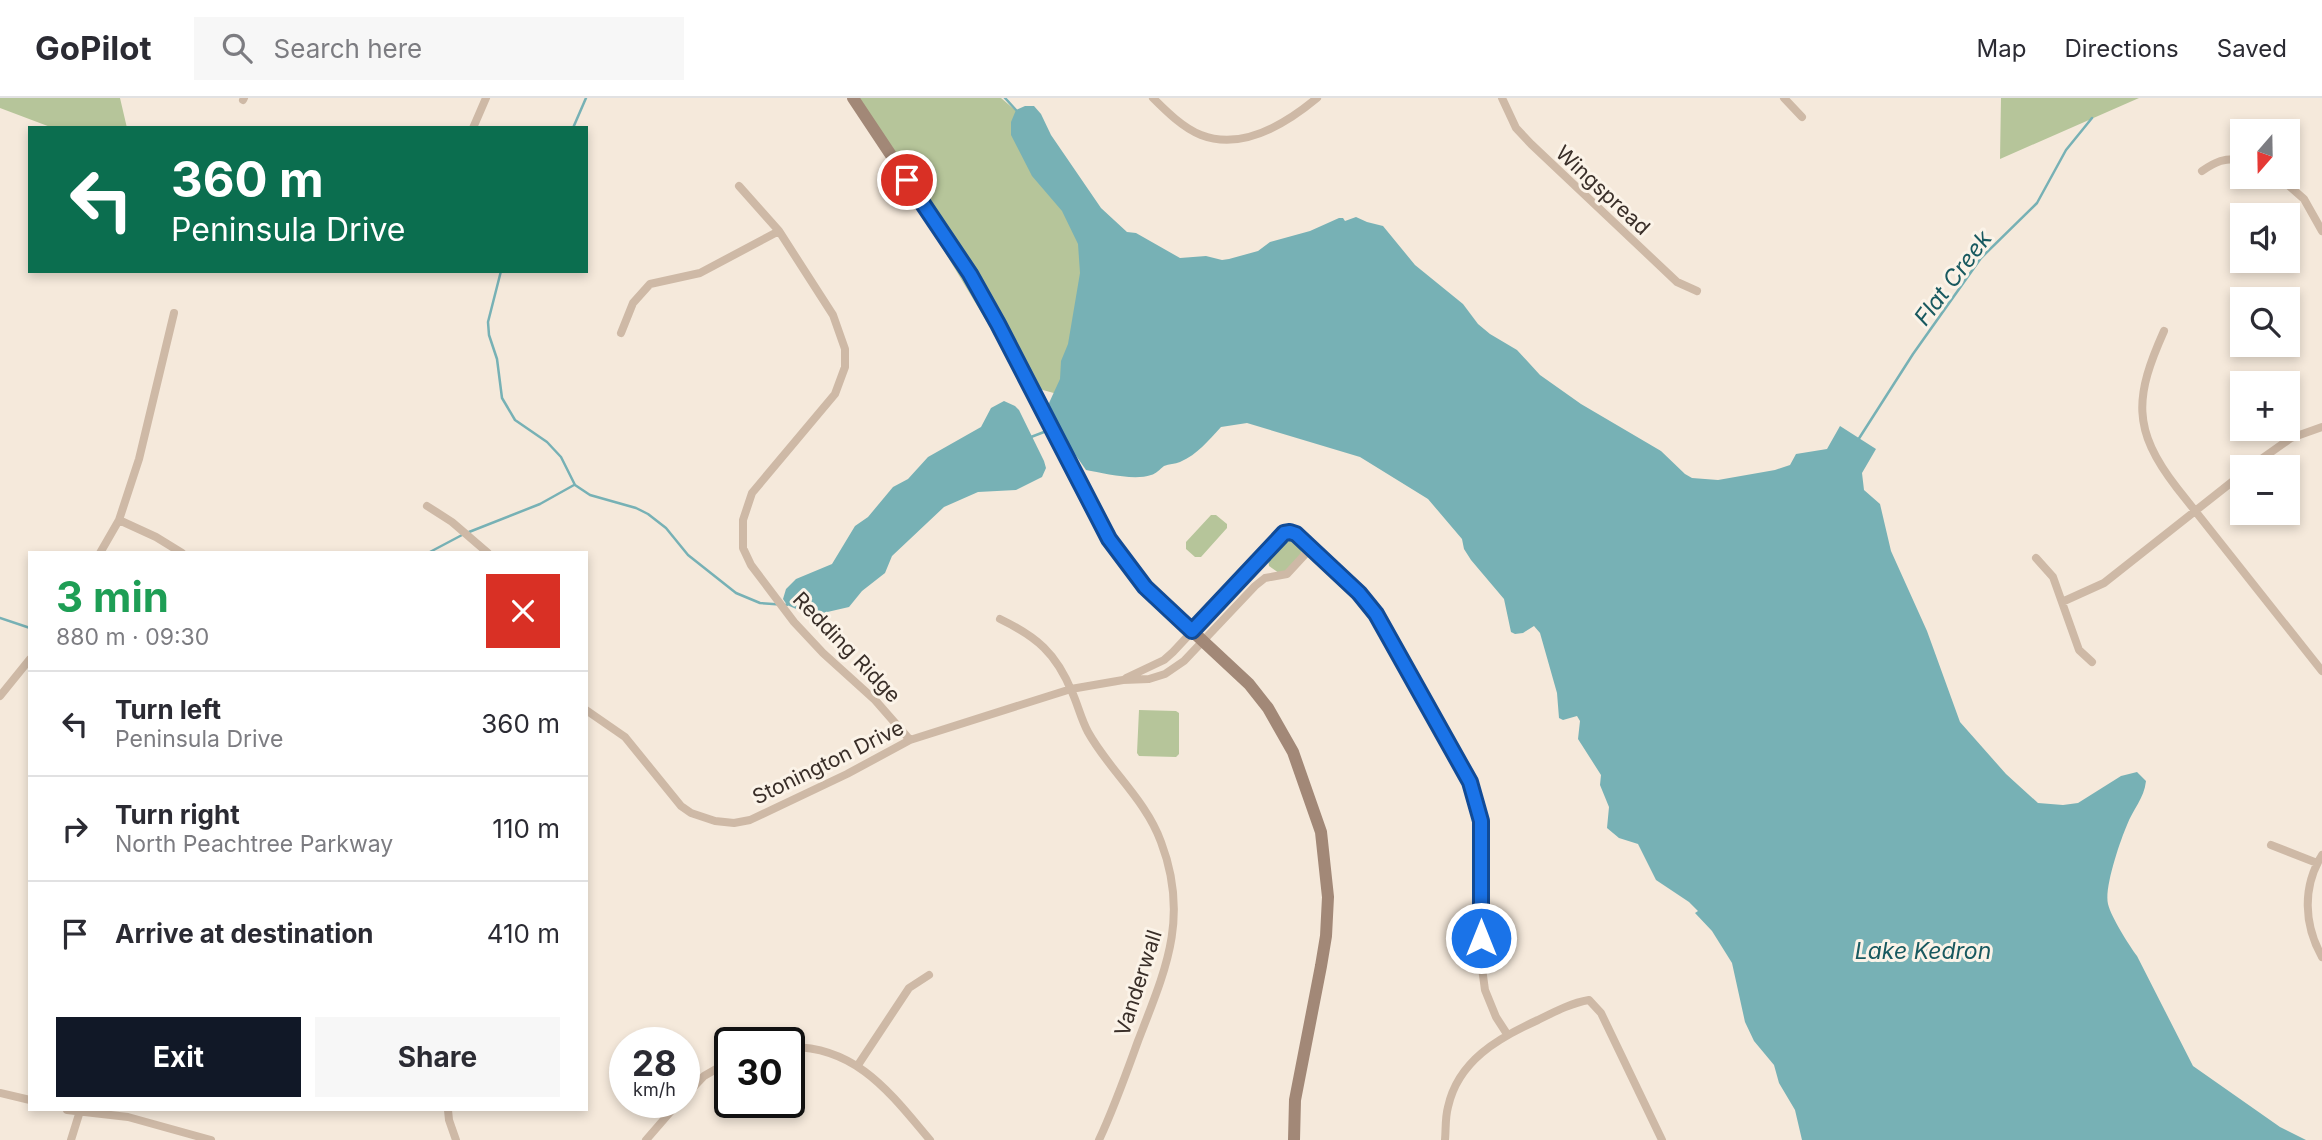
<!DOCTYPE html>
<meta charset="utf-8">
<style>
:root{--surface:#fff;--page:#f7f7f7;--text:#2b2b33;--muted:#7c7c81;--line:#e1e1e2;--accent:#111827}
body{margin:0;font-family:Inter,sans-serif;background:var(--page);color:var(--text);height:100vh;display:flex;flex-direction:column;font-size:26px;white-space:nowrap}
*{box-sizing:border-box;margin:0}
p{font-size:23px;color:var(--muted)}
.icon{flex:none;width:38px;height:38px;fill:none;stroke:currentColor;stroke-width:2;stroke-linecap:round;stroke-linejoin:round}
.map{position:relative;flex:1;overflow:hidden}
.panel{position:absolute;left:28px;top:453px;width:560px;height:560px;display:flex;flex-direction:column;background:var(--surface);border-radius:0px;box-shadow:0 4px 10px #0003}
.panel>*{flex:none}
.top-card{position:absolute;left:28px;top:28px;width:560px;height:147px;border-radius:0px;box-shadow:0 4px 10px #0003;background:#0b6e4f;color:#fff;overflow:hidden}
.needle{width:46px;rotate:200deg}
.controls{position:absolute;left:2230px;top:21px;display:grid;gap:14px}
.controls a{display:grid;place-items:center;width:70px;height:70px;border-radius:0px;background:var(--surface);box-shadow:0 4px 10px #0003;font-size:35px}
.speed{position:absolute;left:609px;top:929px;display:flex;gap:14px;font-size:35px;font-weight:700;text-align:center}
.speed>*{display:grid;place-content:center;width:91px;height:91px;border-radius:50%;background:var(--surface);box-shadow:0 4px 10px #0003;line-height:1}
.speed small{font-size:18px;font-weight:400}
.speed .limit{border:4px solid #111;border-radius:10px;background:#fff;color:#111}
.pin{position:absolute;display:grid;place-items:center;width:60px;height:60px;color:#fff;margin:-30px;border:4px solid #fff;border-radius:50%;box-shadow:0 2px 7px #0007}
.me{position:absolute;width:77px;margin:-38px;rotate:0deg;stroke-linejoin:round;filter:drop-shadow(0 0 5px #0008)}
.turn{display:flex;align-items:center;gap:24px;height:147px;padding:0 28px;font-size:32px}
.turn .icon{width:91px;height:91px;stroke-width:2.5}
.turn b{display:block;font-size:49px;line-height:60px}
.round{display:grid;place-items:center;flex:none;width:74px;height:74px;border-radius:0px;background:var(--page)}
.head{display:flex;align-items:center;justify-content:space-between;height:119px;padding:0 28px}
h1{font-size:42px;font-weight:700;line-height:52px;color:#1e9e55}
.primary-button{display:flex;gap:14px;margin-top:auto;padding:14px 28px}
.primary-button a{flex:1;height:80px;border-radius:0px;background:var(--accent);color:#fff;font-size:28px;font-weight:700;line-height:80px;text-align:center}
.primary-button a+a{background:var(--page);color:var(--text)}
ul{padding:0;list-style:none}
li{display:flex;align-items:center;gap:21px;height:105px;padding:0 28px;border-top:2px solid var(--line)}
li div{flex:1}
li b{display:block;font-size:26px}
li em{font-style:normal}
header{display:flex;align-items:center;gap:42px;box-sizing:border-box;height:98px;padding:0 35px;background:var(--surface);border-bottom:2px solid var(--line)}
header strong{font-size:33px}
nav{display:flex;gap:38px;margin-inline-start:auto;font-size:24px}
.search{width:490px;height:63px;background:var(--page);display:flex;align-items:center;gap:18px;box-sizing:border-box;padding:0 24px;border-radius:0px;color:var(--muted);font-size:26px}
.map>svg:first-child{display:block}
</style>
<header>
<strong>GoPilot</strong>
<div class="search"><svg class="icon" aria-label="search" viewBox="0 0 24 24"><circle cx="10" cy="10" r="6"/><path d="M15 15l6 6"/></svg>Search here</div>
<nav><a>Map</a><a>Directions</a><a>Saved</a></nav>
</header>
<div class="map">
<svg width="2322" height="1042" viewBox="0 0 2322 1042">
<rect width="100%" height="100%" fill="#f5e9db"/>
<path fill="#b6c59a" d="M0 0H120L127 30H53L0 10Z
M852 0H1001L1029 24 1109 126 1068 299 1025 287Z
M2001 0H2139L2000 61Z
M1211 417H1216L1227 426V430L1201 459H1195L1186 451V444Z
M1286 441 1298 444 1302 454 1289 472 1279 475 1269 468 1268 460Z
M1139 612 1176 613 1179 615V656L1176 659 1139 658 1137 655Z"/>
<path fill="#77b1b5" d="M1025 8H1034L1041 16 1051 37 1101 110 1127 134 1136 135 1180 160 1206 158 1222 162 1229 161 1258 153 1270 144 1310 133 1339 120H1343L1345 123 1356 119 1367 124 1383 128 1415 167 1463 206 1478 226 1490 236 1517 252 1540 277 1581 306 1661 353 1685 376 1692 380 1718 382 1775 372 1790 367 1796 356 1827 351 1840 328 1876 351 1862 375 1864 392 1880 406 1891 453 1927 533 1960 624 2006 676 2038 705 2063 707 2078 705 2121 678 2137 674 2146 683C2144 701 2133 711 2127 727 2120 743 2104 790 2108 806 2111 819 2129 847 2137 858L2193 968 2280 1029 2306 1042H1802L1795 1012 1779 985 1774 967 1754 943 1745 924 1732 865 1712 833 1695 815 1698 813 1689 804 1656 782 1638 746 1619 740 1607 730 1609 709 1600 687 1601 677 1578 641 1580 623 1577 618 1563 622 1559 620 1557 595 1540 535 1534 528 1523 535 1515 536 1511 534 1504 501 1471 462 1464 451 1462 441 1428 401 1360 359 1247 325 1221 329C1208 343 1198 356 1180 364 1175 366 1169 366 1164 368 1160 371 1156 376 1151 377 1134 383 1103 375 1086 372L1049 319V305L1060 281 1061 263 1068 246 1080 175 1078 146 1062 113 1032 78 1011 37V24L1016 12Z
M1004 303 1015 308 1019 312 1044 363 1046 370 1042 379 1016 392 978 394 944 409 892 458 885 475 862 493 849 509 823 515 803 514 787 507 783 501 786 491 796 481 832 466 855 428 868 419 893 389 908 381 928 359 981 329 991 310Z"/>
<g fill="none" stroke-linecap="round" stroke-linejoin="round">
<path stroke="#77b1b5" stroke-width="2.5" d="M1005 0 1016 12
M573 30 586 0
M501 173 488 224 489 237 497 261 502 300 515 322 547 344 561 359 575 387 590 397 636 410 648 416 666 430 688 457 736 495 760 505 787 507
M1031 339 1044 334
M1858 342 1913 256 1981 160 2037 105 2066 52 2092 20
M469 434 540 406 574 387
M428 455 462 437
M0 520 30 530"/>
<path stroke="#ceb9a6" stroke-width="8" d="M1153 0C1166 13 1183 30 1201 37 1242 53 1287 25 1317 0
M1502 0 1516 30 1531 46 1677 184 1697 193
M1784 0 1802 19
M243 2 244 0
M473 30 486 0
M2202 73C2215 64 2225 59 2242 62
M2279 79 2304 101 2322 133
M739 88 779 133 833 217 845 251V269L835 296 752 395 743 422V450L751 467 794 524 823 555 875 602 910 642
M2164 233C2135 298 2131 331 2177 390L2322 573
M621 235 633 205 650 186 700 175 779 133
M2250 369 2291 340 2322 329
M427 408 452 424 488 455
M119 422 156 439 182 455
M100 455 119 422 139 361 174 215
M2036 460 2053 479 2079 552 2092 564
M2062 504 2104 485 2242 376
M1000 521C1037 539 1056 555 1072 594 1078 607 1081 621 1088 634 1109 672 1146 702 1161 744 1190 820 1165 873 1138 943 1126 976 1114 1010 1099 1042
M1126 580 1164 562 1173 554 1284 435 1290 434 1296 436 1359 495 1376 516 1470 684 1481 723V863L1485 892 1496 919 1507 936
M0 598 30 561
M586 612 625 639 681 708 691 715 715 723 734 725 750 722 847 676 910 642 1071 591 1123 582 1149 581 1165 576 1184 563 1255 488 1265 480 1287 476 1311 450
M2271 747 2317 765
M2322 757C2302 789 2304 827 2322 859
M789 949C857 948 891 996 930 1042
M858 967 909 890 929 877
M0 995 30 1002
M684 999 704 978 730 963
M67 1012 128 1019 211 1042
M448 1012 449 1022 456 1042
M71 1042 80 1013
M646 1042 679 1004
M1445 1042C1446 1031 1445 1020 1448 1009 1458 963 1498 940 1538 922 1554 914 1571 905 1589 902L1601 915 1662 1042"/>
<path stroke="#a28877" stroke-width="12" d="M853 0 970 176 1033 292 1086 400 1109 441 1145 489 1249 586 1268 610 1293 654 1321 734 1328 799 1326 838 1321 868 1295 1002 1294 1042"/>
</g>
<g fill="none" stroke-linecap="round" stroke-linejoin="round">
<defs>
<path id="route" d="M907 82 970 176 998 226 1109 441 1145 489 1192 533 1284 435 1290 434 1296 436 1359 495 1376 516 1470 684 1481 723V840"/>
</defs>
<use href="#route" stroke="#114b97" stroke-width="18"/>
<use href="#route" stroke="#1a73e8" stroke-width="12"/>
</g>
<g text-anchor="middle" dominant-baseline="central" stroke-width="6" stroke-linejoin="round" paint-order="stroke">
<g font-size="21" fill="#392e28" stroke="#fbf3e8">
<text transform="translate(1603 92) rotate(43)">Wingspread</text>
<text transform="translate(847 549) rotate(46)">Redding Ridge</text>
<text transform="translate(828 664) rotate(-26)">Stonington Drive</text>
<text transform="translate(1138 885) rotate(-72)">Vanderwall</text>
</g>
<g font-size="23" font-style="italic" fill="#18595f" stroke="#fbf3e8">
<text transform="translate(1953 180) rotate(-53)">Flat Creek</text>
<text x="1923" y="853">Lake Kedron</text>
</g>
</g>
</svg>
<div class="controls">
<a><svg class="needle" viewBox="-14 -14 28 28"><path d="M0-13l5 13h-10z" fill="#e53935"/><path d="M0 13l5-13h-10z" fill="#7c7c81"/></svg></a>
<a><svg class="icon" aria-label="sound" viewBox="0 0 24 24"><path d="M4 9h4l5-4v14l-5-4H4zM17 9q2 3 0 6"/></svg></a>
<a><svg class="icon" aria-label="search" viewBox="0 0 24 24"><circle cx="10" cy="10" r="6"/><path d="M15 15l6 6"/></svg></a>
<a>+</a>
<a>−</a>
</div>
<div class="speed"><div>28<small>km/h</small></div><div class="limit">30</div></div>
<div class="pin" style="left:907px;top:82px;background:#d93025"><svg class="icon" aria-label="arrive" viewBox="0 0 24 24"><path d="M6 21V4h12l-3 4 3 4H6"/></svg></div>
<svg class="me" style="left:1481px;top:840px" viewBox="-20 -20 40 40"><circle r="17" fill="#1a73e8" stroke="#fff" stroke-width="3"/><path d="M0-11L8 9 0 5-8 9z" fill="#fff"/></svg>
<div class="top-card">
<div class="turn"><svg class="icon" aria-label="left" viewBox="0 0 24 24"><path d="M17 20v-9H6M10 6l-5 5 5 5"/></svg><div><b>360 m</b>Peninsula Drive</div></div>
</div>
<section class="panel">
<div class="head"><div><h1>3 min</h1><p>880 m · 09:30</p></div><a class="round" style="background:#d93025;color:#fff"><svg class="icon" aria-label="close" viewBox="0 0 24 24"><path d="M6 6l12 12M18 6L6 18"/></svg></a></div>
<ul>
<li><svg class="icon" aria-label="left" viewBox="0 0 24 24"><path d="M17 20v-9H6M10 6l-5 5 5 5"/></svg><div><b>Turn left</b><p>Peninsula Drive</p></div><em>360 m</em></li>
<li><svg class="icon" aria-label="right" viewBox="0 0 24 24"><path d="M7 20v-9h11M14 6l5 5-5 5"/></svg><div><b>Turn right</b><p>North Peachtree Parkway</p></div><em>110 m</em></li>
<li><svg class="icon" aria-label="arrive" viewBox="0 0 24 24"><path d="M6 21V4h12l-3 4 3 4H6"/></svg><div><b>Arrive at destination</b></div><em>410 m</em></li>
</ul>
<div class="primary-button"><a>Exit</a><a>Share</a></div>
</section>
</div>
